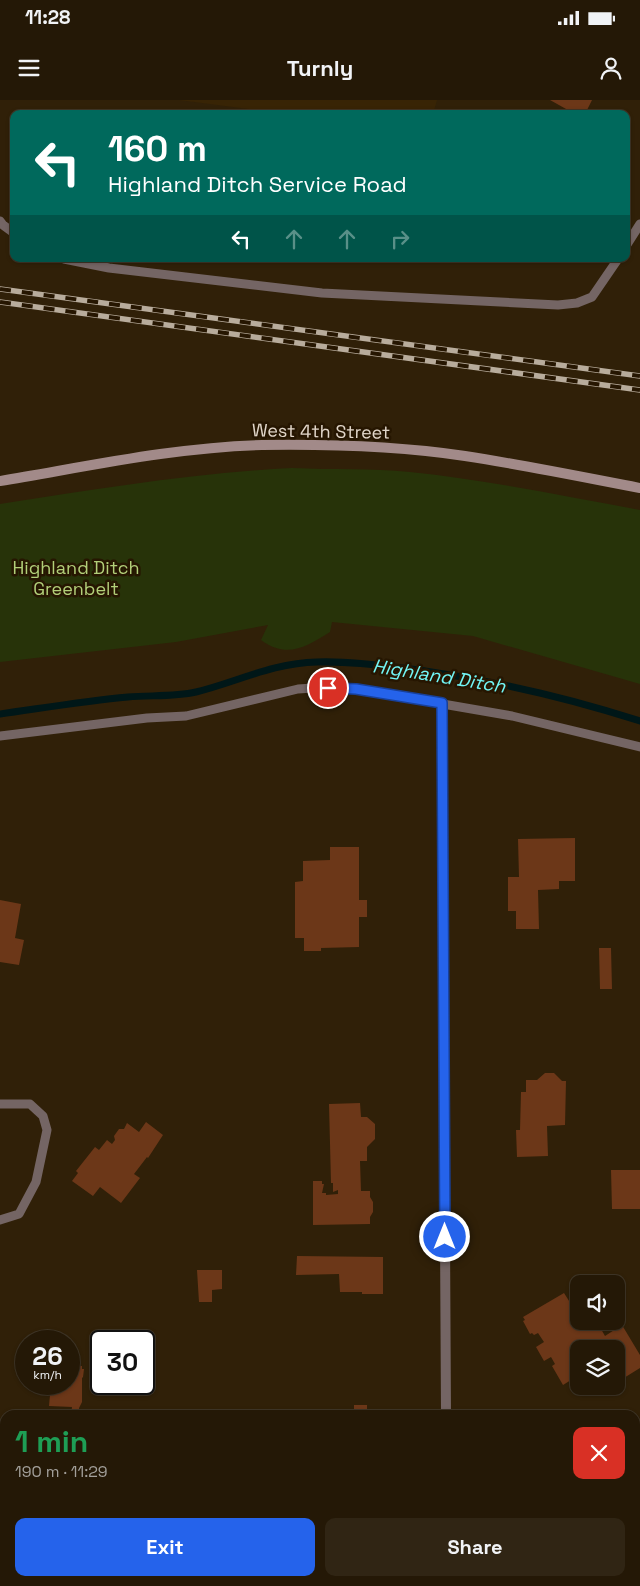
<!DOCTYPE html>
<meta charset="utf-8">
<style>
:root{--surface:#241806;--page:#302514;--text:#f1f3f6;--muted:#a3a09b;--line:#413728;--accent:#2563eb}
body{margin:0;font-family:"Space Grotesk",sans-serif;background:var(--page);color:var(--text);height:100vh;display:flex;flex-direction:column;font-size:19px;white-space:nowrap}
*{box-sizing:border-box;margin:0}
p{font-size:16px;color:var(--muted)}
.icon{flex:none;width:28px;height:28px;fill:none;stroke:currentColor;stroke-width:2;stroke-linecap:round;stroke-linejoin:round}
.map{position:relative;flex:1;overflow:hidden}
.side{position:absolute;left:0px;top:1310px;width:640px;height:176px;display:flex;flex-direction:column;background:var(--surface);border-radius:15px 15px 0 0;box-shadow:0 1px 4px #0004,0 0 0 1px var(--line)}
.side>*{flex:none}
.guide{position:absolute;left:10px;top:10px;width:620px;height:152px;border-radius:10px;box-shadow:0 1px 4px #0004,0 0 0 1px var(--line);background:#00695c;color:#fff;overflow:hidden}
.controls{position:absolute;left:570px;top:1175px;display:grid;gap:10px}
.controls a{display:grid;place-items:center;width:55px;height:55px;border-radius:10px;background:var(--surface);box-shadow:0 1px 4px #0004,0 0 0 1px var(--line);font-size:25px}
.speed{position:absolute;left:15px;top:1230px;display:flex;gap:10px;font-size:25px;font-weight:700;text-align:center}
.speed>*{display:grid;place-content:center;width:65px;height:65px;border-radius:50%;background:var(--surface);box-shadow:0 1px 4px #0004,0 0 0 1px var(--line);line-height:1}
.speed small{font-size:12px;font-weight:400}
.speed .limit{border:2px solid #111;border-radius:8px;background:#fff;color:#111}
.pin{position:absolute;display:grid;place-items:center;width:42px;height:42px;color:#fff;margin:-21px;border:2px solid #fff;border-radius:50%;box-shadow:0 1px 5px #0007}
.me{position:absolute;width:55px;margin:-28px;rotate:0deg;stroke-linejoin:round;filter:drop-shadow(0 0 4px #0008)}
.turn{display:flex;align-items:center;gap:18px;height:105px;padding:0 15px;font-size:22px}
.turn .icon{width:65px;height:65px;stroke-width:2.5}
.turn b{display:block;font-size:35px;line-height:42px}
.lanes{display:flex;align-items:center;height:48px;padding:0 15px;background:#0003;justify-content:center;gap:25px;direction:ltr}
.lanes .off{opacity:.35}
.round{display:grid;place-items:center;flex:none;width:52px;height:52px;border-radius:10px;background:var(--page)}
.head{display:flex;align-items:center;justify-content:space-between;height:85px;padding:0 15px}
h1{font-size:30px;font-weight:600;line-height:38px;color:#1e9e55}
.primary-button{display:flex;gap:10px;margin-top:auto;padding:10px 15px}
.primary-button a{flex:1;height:58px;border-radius:10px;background:var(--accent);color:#fff;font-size:20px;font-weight:600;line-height:58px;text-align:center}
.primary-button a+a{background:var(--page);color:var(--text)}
.status{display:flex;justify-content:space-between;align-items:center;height:35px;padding:0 25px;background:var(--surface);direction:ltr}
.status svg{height:14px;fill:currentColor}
header{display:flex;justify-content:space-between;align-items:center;height:65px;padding:0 15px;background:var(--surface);font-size:22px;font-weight:600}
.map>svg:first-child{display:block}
</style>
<div class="status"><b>11:28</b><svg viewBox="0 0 49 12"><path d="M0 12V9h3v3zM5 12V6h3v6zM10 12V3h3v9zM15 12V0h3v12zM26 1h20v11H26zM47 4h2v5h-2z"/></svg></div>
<header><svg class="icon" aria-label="menu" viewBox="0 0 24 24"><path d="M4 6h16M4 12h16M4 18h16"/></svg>Turnly<svg class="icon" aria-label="person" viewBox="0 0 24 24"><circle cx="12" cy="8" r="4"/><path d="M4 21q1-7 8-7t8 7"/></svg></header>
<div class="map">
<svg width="640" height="1486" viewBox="0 0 640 1486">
<rect width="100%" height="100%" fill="#302008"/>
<path fill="#382405" d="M179 0H437L433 14H288Z"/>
<path fill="#273309" d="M292 368C332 370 371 368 410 372 487 380 564 396 640 410V584L473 536 332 522 330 532C306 547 287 559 261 540L268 525 176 542 0 562V404C97 389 194 373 292 368Z"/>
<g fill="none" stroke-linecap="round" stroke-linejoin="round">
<path stroke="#001718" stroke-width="7" d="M0 614C43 608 85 601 128 597 150 595 174 597 196 592 237 582 272 563 317 562 351 561 385 566 419 570 495 581 566 597 640 621"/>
</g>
<path fill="#6c3718" d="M550 0H592L585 14H575Z
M575 738V781H559V789L538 790 539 829H516V811H508V777H519L518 739Z
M330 747H359V800H367V817H359V847L321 848V851H304V838H295V782L303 781V761L330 760Z
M0 800 21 804 15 838 24 840 19 865 0 862Z
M599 848H611L612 889H600Z
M545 973H554L562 981H566L565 1025 547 1026 548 1056 517 1057 516 1030H520L521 992H526V980H537Z
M360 1003 361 1017H367L375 1024V1039L367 1047V1061H360L361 1091H370V1097L373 1102V1112L370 1117V1124L313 1125V1081H322V1084H324L322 1093H326V1095L338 1094V1090L333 1092V1083H331L329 1004Z
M146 1022 163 1035 148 1058 147 1057 134 1074 140 1078 121 1103 100 1087 93 1096 72 1081 78 1073 76 1071 95 1047 99 1050 107 1040 112 1044 115 1040 114 1036 119 1029H124L127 1023 139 1032Z
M611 1070H640V1109H612Z
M297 1156 383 1157V1194H362V1192H340L339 1174 296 1175Z
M197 1170H222V1189L212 1190V1202H199Z
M564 1193 571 1204 576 1201 579 1206V1221H588L592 1228 601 1229 605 1236 622 1225 640 1255V1268L619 1281 616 1276V1249H579V1275L563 1285 552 1266 555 1264 551 1257 544 1261 536 1247 544 1242 538 1233 534 1235 532 1233 530 1234 523 1221 525 1220 523 1217Z
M69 1266H82V1269H84L83 1277 82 1278V1302L79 1308V1315H71L72 1307 49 1306 51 1284H69Z
M354 1305H367V1315H333V1311H354Z
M200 1481H252V1486H200Z
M546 1481H585L581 1486H542Z"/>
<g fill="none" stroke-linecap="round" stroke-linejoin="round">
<path stroke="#746564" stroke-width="9" d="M0 121 3 125 14 133
M626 146 640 124
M64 159 109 168 322 193 558 205 577 203 592 197 618 159
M0 636 147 618 186 616 298 589 328 587 356 589 512 616 640 647
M0 1004H30L43 1016 47 1030 36 1082 19 1114 0 1120"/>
<path stroke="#746564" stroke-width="10" d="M442 603 446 1315
M447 1481V1486"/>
<path stroke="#a28a89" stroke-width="10" d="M0 381C85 367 176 347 262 345 330 344 398 346 465 356 524 365 582 377 640 388"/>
<defs>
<path id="rail" d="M0 189 640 276
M0 202 640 290"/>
</defs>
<use href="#rail" stroke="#b8ac9c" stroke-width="5.5"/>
<use href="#rail" stroke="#261601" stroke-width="4" stroke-dasharray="11" stroke-linecap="butt"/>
</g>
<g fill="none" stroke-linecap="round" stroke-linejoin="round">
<defs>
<path id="route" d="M328 588 356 589 442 603 445 1137"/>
</defs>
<use href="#route" stroke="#184099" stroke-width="12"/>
<use href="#route" stroke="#2563eb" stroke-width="9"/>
</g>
<g text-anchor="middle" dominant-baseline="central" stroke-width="5" stroke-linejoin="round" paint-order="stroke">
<g font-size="18" fill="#e1d6c9" stroke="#261601">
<text transform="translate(321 331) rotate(1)">West 4th Street</text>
</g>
<g font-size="18" fill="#b2cf79" stroke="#261601">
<text x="76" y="467">Highland Ditch<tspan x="76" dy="21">Greenbelt</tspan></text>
</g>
<g font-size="19" font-style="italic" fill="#72f6f6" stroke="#261601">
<text transform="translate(439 576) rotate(9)">Highland Ditch</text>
</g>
</g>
</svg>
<div class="controls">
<a><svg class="icon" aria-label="sound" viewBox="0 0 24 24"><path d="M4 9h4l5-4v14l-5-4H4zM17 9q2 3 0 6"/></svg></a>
<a><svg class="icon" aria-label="layers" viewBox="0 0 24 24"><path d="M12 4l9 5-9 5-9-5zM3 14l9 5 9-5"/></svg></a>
</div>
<div class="speed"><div>26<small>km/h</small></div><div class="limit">30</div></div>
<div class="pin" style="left:328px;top:588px;background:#d93025"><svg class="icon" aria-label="arrive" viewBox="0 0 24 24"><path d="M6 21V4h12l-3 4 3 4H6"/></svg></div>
<svg class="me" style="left:445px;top:1137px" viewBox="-20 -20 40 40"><circle r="17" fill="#2563eb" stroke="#fff" stroke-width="3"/><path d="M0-11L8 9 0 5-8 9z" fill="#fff"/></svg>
<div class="guide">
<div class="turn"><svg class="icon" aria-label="left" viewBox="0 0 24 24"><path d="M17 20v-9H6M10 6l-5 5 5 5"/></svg><div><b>160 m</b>Highland Ditch Service Road</div></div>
<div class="lanes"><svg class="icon" aria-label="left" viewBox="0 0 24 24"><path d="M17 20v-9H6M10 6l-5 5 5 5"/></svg><svg class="icon off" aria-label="ahead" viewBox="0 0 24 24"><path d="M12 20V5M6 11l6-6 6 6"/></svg><svg class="icon off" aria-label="ahead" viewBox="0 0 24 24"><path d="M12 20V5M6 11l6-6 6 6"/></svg><svg class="icon off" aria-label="right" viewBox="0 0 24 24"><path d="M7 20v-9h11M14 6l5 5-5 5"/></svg></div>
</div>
<section class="side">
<div class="head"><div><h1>1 min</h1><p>190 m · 11:29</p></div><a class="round" style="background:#d93025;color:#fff"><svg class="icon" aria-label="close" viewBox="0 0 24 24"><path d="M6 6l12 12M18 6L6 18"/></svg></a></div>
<div class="primary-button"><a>Exit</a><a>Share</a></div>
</section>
</div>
